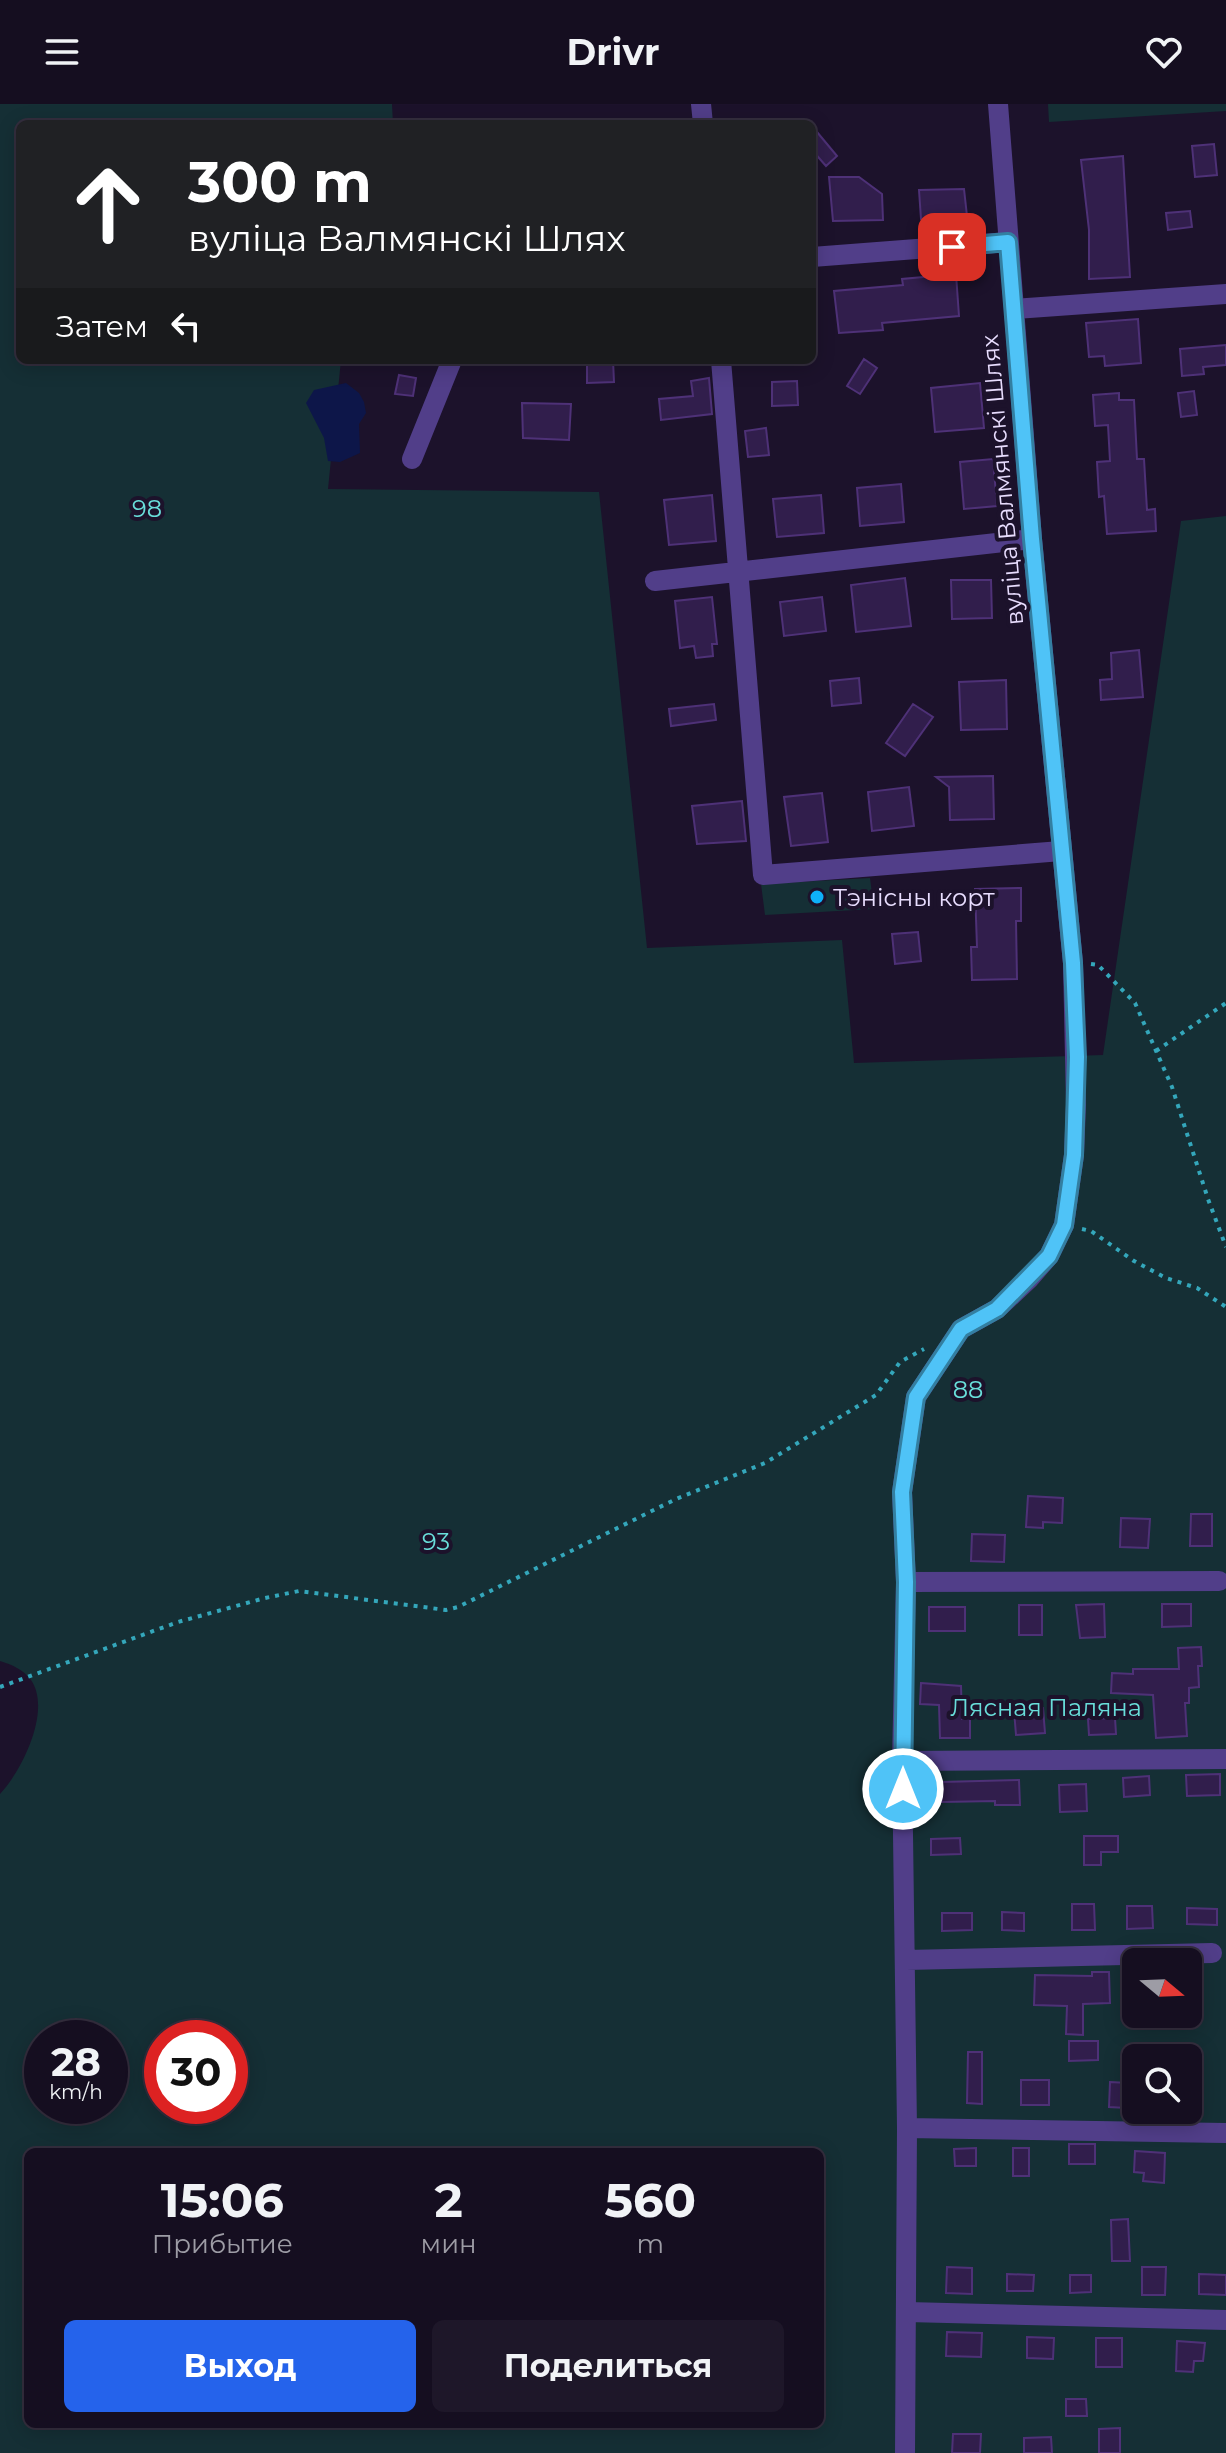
<!DOCTYPE html>
<html lang="ru">
<meta charset="utf-8">
<style>
:root{--surface:#150e20;--page:#1e1729;--text:#f1f3f6;--muted:#9d9ca5;--line:#342e3e;--accent:#2563eb}
body{margin:0;font-family:Montserrat,sans-serif;background:var(--page);color:var(--text);height:100vh;display:flex;flex-direction:column;font-size:30px;white-space:nowrap}
*{box-sizing:border-box;margin:0}
p{font-size:26px;color:var(--muted)}
.icon{flex:none;width:44px;height:44px;fill:none;stroke:currentColor;stroke-width:2;stroke-linecap:round;stroke-linejoin:round}
.map{position:relative;flex:1;overflow:hidden}
.drawer{position:absolute;left:24px;top:2044px;width:800px;height:280px;display:flex;flex-direction:column;background:var(--surface);border-radius:12px;box-shadow:0 4px 20px #0003,0 0 0 2px var(--line)}
.drawer>*{flex:none}
.banner{position:absolute;left:16px;top:16px;width:800px;height:244px;border-radius:12px;box-shadow:0 4px 20px #0003,0 0 0 2px var(--line);background:#202124;color:#fff;overflow:hidden}
.needle{width:52px;rotate:109deg}
.tools{position:absolute;left:1122px;top:1844px;display:grid;gap:16px}
.tools a{display:grid;place-items:center;width:80px;height:80px;border-radius:12px;background:var(--surface);box-shadow:0 4px 20px #0003,0 0 0 2px var(--line);font-size:40px}
.speed{position:absolute;left:24px;top:1916px;display:flex;gap:16px;font-size:40px;font-weight:700;text-align:center}
.speed>*{display:grid;place-content:center;width:104px;height:104px;border-radius:50%;background:var(--surface);box-shadow:0 4px 20px #0003,0 0 0 2px var(--line);line-height:1}
.speed small{font-size:20px;font-weight:400}
.speed .limit{border:12px solid #d22;background:#fff;color:#111}
.pin{position:absolute;display:grid;place-items:center;width:68px;height:68px;color:#fff;margin:-34px;border-radius:16px;box-shadow:0 4px 12px #0006}
.me{position:absolute;width:88px;margin:-44px;rotate:0deg;stroke-linejoin:round;filter:drop-shadow(0 0 6px #0008)}
.turn{display:flex;align-items:center;gap:28px;height:168px;padding:0 40px;font-size:36px}
.turn .icon{width:104px;height:104px;stroke-width:2.5}
.turn b{display:block;font-size:56px;line-height:68px}
.then{display:flex;align-items:center;height:76px;padding:0 40px;background:#0003;gap:16px;font-size:30px}
.eta{display:flex;justify-content:space-evenly;align-items:center;height:136px;text-align:center}
.eta b{font-size:48px;font-weight:700;line-height:56px}
.cta{display:flex;gap:16px;margin-top:auto;padding:16px 40px}
.cta a{flex:1;height:92px;border-radius:12px;background:var(--accent);color:#fff;font-size:32px;font-weight:700;line-height:92px;text-align:center}
.cta a+a{background:var(--page);color:var(--text)}
header{display:flex;justify-content:space-between;align-items:center;height:104px;padding:0 40px;background:var(--surface);font-size:36px;font-weight:700}
.map>svg:first-child{display:block}
</style>
<header><svg class="icon" aria-label="menu" viewBox="0 0 24 24"><path d="M4 6h16M4 12h16M4 18h16"/></svg>Drivr<svg class="icon" aria-label="heart" viewBox="0 0 24 24"><path d="M12 20l-8-8c-3-5 5-10 8-4 3-6 11-1 8 4z"/></svg></header>
<div class="map">
<svg width="1226" height="2349" viewBox="0 0 1226 2349">
<rect width="100%" height="100%" fill="#1c122b"/>
<path fill="#152f35" fill-rule="evenodd" d="M0 0H392L393 20H20V256H341L328 385 599 388 647 844 842 836 854 959 1103 951 1181 417 1226 412V2349H0V1690C22 1667 52 1606 31 1576 23 1565 12 1561 0 1557ZM1136 1858H1188V1910H1136ZM42 1934H110V2002H42ZM162 1934H230V2002H162ZM1136 1954H1188V2006H1136ZM28 2048H820V2320H28Z
M1048 0H1226V7L1049 18Z
M870 774 874 805 765 811 761 780Z"/>
<path fill="#0d1649" d="M346 279 359 289 364 298 366 309 359 320 360 349 340 358 328 357 324 334 306 299 314 286Z"/>
<path fill="#311e4c" stroke="#4e3177" stroke-width="2" d="M812 22 837 52 826 62 812 46Z
M1214 40 1217 71 1195 73 1192 42Z
M1123 52 1130 173 1089 175V126L1081 56Z
M829 73H859L882 90 883 116 833 117Z
M964 85 967 112 921 115 919 86Z
M1190 107 1192 123 1168 126 1166 109Z
M956 170 959 212 882 219 883 226 839 229 834 187 903 181 902 175Z
M1138 215 1141 259 1105 262 1104 252 1089 253 1086 219Z
M1226 241V261L1203 263 1204 270 1182 272 1180 245Z
M864 255 877 264 860 290 847 282Z
M587 256H613L614 278 587 279Z
M399 271 416 274 413 292 395 290Z
M709 274 712 310 661 316 659 295 693 292 691 277Z
M797 277 798 301 772 302V278Z
M980 279 984 324 935 328 931 284Z
M1194 287 1197 311 1181 313 1178 289Z
M1119 289V296H1134L1137 355H1144L1147 406 1155 405 1156 427 1107 430 1104 392 1099 393 1097 358 1110 357 1108 321 1095 322 1093 291Z
M522 299 571 300 569 336 523 334Z
M766 324 769 351 748 353 745 327Z
M993 355 997 402 964 405 960 358Z
M901 380 904 418 860 422 857 384Z
M712 391 716 437 669 441 664 396Z
M821 391 824 429 777 433 773 395Z
M905 474 911 522 856 528 851 481Z
M951 476H991L992 514 952 515Z
M712 493 717 540H712L713 552 696 554 694 542 680 544 675 497Z
M822 493 826 527 784 532 780 498Z
M1139 546 1143 593 1101 596 1100 576 1112 575 1111 549Z
M859 574 861 599 832 602 830 577Z
M1006 576 1007 625 961 626 959 578Z
M714 600 716 616 671 622 669 605Z
M913 600 933 613 905 652 886 639Z
M993 672 994 715 950 716 949 683 936 673Z
M909 683 914 722 872 727 868 688Z
M822 689 828 738 791 742 784 693Z
M742 697 746 737 697 740 692 702Z
M1021 784V817H1016L1017 875 972 876 971 843H977L975 785Z
M918 828 921 857 895 860 892 830Z
M1028 1392 1063 1394 1062 1419 1043 1418V1424L1026 1423Z
M1191 1410H1212V1442H1190Z
M1121 1414 1150 1415 1148 1444 1120 1443Z
M972 1430 1005 1431 1004 1458 971 1457Z
M1104 1500 1105 1533 1080 1534 1076 1501Z
M1162 1500H1191V1522L1162 1523Z
M1019 1501H1042V1531H1019Z
M929 1503H965V1527H929Z
M1201 1543 1202 1562H1198L1199 1583 1189 1584V1599H1185L1187 1632 1156 1634 1153 1591 1111 1589 1112 1569 1133 1570V1565H1179L1178 1544Z
M921 1579 961 1582 962 1615H970V1634H940L939 1601 920 1600Z
M1043 1604 1045 1629 1016 1631 1014 1606Z
M1115 1614 1116 1630 1089 1631 1088 1615Z
M1220 1670V1691L1187 1692 1186 1671Z
M1149 1672 1150 1691 1124 1693 1123 1674Z
M1019 1676 1020 1701H995V1697L942 1698 941 1678Z
M1086 1680 1087 1707 1060 1708 1059 1681Z
M1084 1732H1118V1748H1101V1761H1084Z
M960 1734 961 1750 931 1751V1735Z
M1072 1800H1094L1095 1826H1072Z
M1127 1802H1152L1153 1824 1127 1825Z
M1187 1804 1217 1805V1821L1187 1820Z
M1002 1808 1024 1809V1827L1002 1826Z
M942 1809H972V1826L942 1827Z
M1092 1868H1109L1110 1899 1083 1900V1931L1066 1930 1067 1902 1034 1901 1035 1871 1092 1872Z
M1069 1937H1098V1956L1069 1957Z
M968 1948H982V2000L967 1999Z
M1021 1976H1049V2001H1021Z
M1110 1978 1128 1979 1127 2004 1109 2003Z
M1069 2040H1095V2060H1069Z
M976 2044V2062H955L954 2045Z
M1013 2044H1029V2072H1013Z
M1135 2047 1165 2049 1164 2079 1143 2077 1144 2069 1134 2068Z
M1128 2115 1130 2157H1112L1111 2116Z
M947 2163 972 2164V2190L946 2189Z
M1142 2163H1166L1165 2191H1142Z
M1007 2170 1034 2171 1033 2187H1007Z
M1199 2170 1226 2171V2191L1199 2190Z
M1070 2171H1091V2188L1070 2189Z
M947 2228 982 2229 981 2253 946 2252Z
M1027 2233 1054 2234 1053 2255 1027 2254Z
M1096 2234H1122V2263H1096Z
M1177 2237 1205 2239 1203 2257H1194L1193 2268 1176 2267Z
M1066 2295H1086L1087 2312H1066Z
M1120 2324V2349H1099V2325Z
M953 2330H981L980 2349H952Z
M1051 2333 1052 2349H1024V2334Z"/>
<g fill="none" stroke-linecap="round" stroke-linejoin="round">
<path stroke="#34a7bb" stroke-width="4" stroke-dasharray="4 6" stroke-linecap="butt" d="M1091 860 1098 861 1135 899 1172 983 1208 1095 1226 1143
M1156 947 1226 899
M1082 1125 1091 1127 1134 1157 1166 1174 1197 1184 1226 1203
M0 1583 178 1518 265 1494 299 1487 446 1506 458 1503 676 1395 765 1359 876 1291 900 1258 924 1245"/>
<path stroke="#513e89" stroke-width="20" d="M701 0 703 20
M812 153 1008 138
M1014 205 1226 190
M721 256 763 771 1061 747
M412 355 452 256
M655 477 1032 435
M906 1478 1219 1477
M902 1657 1225 1655
M906 1856 1212 1849
M907 2024 1225 2029
M907 2208 1226 2216
M905 2349 907 2024 902 1657 906 1478 902 1388 916 1293 961 1225 997 1205 1029 1175 1049 1152 1064 1121 1074 1051 1076 1001 1073 859 1032 435 998 0"/>
</g>
<g fill="none" stroke-linecap="round" stroke-linejoin="round">
<defs>
<path id="route" d="M903 1685 906 1478 902 1388 916 1293 961 1225 997 1205 1049 1152 1064 1121 1074 1051 1077 953 1073 859 1032 435 1008 138 952 143"/>
</defs>
<use href="#route" stroke="#337fa1" stroke-width="20"/>
<use href="#route" stroke="#4fc3f7" stroke-width="14"/>
</g>
<circle fill="#0eb0f9" stroke="#1c122b" stroke-width="3" cx="817" cy="793" r="8"/>
<g text-anchor="middle" dominant-baseline="central" stroke-width="8" stroke-linejoin="round" paint-order="stroke">
<g font-size="24" fill="#e8ddfe" stroke="#1c122b">
<text transform="translate(1002 376) rotate(-95)">вуліца Валмянскі Шлях</text>
</g>
<g font-size="24" fill="#69deda" stroke="#1c122b">
<text x="147" y="404">98</text>
<text x="968" y="1285">88</text>
<text x="436" y="1437">93</text>
<text x="1046" y="1603">Лясная Паляна</text>
</g>
<g font-size="24" fill="#e8ddfe" stroke="#1c122b" text-anchor="start">
<text x="833" y="793">Тэнісны корт</text>
</g>
</g>
</svg>
<div class="tools">
<a><svg class="needle" viewBox="-14 -14 28 28"><path d="M0-13l5 13h-10z" fill="#e53935"/><path d="M0 13l5-13h-10z" fill="#9d9ca5"/></svg></a>
<a><svg class="icon" aria-label="search" viewBox="0 0 24 24"><circle cx="10" cy="10" r="6"/><path d="M15 15l6 6"/></svg></a>
</div>
<div class="speed"><div>28<small>km/h</small></div><div class="limit">30</div></div>
<div class="pin" style="left:952px;top:143px;background:#d93025"><svg class="icon" aria-label="arrive" viewBox="0 0 24 24"><path d="M6 21V4h12l-3 4 3 4H6"/></svg></div>
<svg class="me" style="left:903px;top:1685px" viewBox="-20 -20 40 40"><circle r="17" fill="#4fc3f7" stroke="#fff" stroke-width="3"/><path d="M0-11L8 9 0 5-8 9z" fill="#fff"/></svg>
<div class="banner">
<div class="turn"><svg class="icon" aria-label="ahead" viewBox="0 0 24 24"><path d="M12 20V5M6 11l6-6 6 6"/></svg><div><b>300 m</b>вуліца Валмянскі Шлях</div></div>
<div class="then">Затем<svg class="icon" aria-label="left" viewBox="0 0 24 24"><path d="M17 20v-9H6M10 6l-5 5 5 5"/></svg></div>
</div>
<section class="drawer">
<div class="eta">
<div><b>15:06</b><p>Прибытие</p></div>
<div><b>2</b><p>мин</p></div>
<div><b>560</b><p>m</p></div>
</div>
<div class="cta"><a>Выход</a><a>Поделиться</a></div>
</section>
</div>
